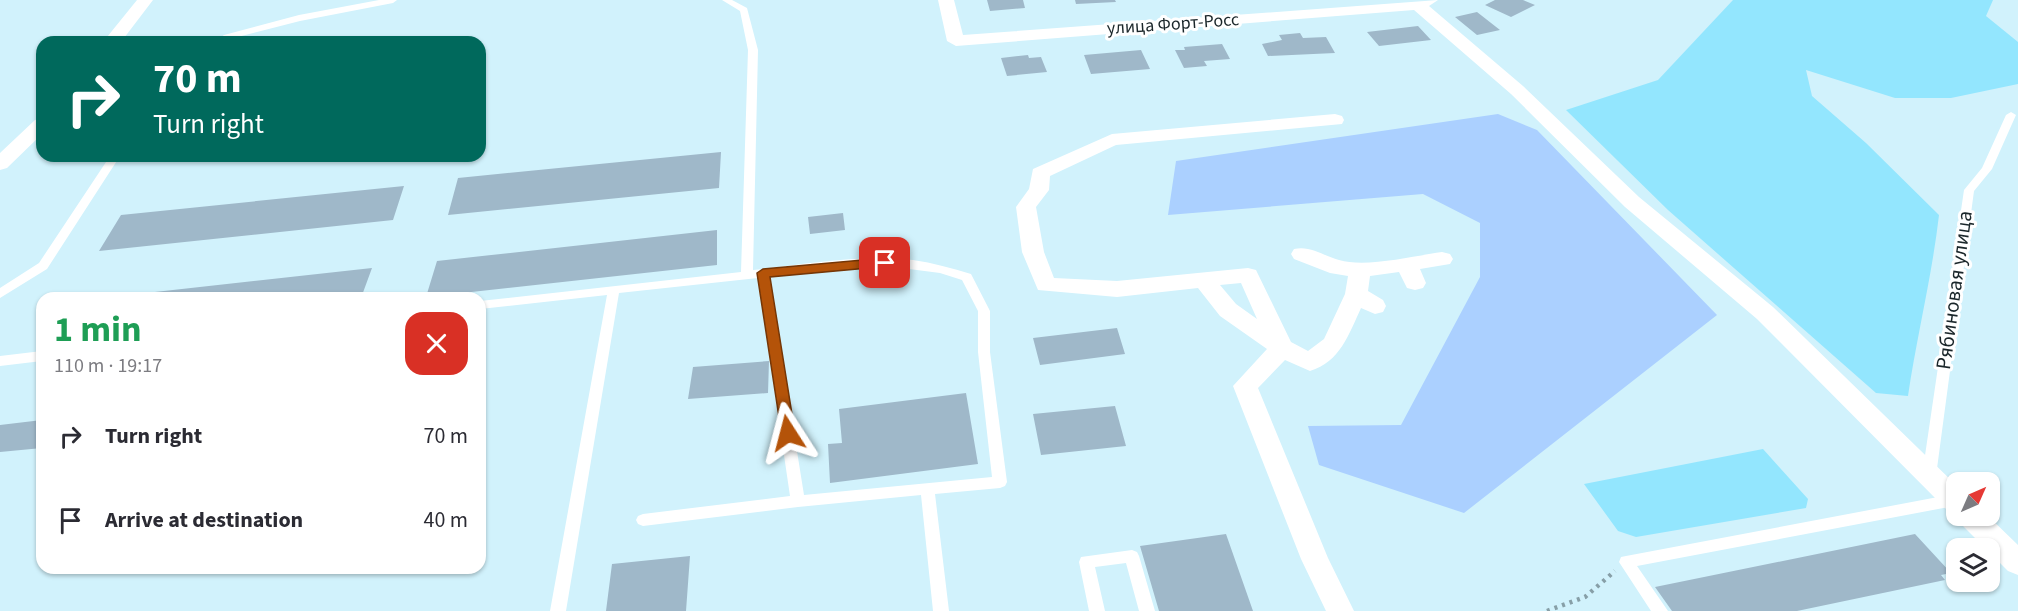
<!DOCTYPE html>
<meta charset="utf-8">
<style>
:root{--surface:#fff;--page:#f2f2f3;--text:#2b2b33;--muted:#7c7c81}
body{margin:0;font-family:"Source Sans 3",sans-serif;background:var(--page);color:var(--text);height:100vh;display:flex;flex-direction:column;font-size:22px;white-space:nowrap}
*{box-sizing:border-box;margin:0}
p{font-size:20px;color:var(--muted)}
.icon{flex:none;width:33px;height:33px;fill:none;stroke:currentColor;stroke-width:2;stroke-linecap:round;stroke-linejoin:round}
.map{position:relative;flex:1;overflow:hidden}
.details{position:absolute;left:36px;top:292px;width:450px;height:282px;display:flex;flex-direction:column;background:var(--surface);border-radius:18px;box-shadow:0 2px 4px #0004}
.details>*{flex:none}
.guide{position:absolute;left:36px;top:36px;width:450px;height:126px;border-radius:18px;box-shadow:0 2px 4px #0004;background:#00695c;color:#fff;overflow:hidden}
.needle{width:39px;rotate:45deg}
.controls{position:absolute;left:1946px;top:472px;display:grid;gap:12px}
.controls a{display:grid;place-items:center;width:54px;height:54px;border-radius:12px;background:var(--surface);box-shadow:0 2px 4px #0004;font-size:30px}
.pin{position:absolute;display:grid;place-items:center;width:51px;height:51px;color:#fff;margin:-26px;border-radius:12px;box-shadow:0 3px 9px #0006}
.me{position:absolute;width:66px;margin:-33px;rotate:351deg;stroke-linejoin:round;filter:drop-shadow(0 0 4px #0008)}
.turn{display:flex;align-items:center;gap:21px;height:126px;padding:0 18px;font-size:27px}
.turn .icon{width:78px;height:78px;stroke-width:2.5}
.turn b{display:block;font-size:42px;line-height:51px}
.round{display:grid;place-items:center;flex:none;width:63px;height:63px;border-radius:18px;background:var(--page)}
.summary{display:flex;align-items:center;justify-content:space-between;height:102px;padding:0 18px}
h1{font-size:36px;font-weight:700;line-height:45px;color:#1e9e55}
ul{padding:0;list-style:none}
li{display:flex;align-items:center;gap:18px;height:84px;padding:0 18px}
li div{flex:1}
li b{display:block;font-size:22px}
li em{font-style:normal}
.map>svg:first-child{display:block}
</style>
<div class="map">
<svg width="2018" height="611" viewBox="0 0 2018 611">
<rect width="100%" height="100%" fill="#d1f2fc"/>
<path fill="#93e6fe" d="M1733 0H1993L1986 16 2018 42V84L1951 98H1895L1806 70 1812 96 1866 143 1939 215C1932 276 1917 335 1908 396L1876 393 1668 210 1566 110 1658 80Z
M1763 449 1808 499 1806 508 1636 537 1618 531 1584 484Z"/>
<path fill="#abd0ff" d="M1498 114 1537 130 1717 315 1464 513 1319 465 1308 426 1401 425 1480 277V223L1423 194 1168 215 1176 161Z"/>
<path fill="#9fb8c9" d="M987 0H1023L1025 8 990 11Z
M1075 0H1115L1116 2 1076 4Z
M1495 0H1523L1535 5 1511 17 1485 5Z
M1477 12 1500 30 1477 35 1455 17Z
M1418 26 1431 40 1379 46 1367 32Z
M1300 33 1303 38 1326 37 1335 53 1268 56 1262 44 1282 40 1279 35Z
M1222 44 1230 59 1204 61 1207 66 1184 68 1175 50H1185L1184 47Z
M1141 50 1150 69 1091 74 1084 55Z
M1028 55 1029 58 1041 57 1047 72 1007 76 1001 58Z
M721 152 719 188 448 215 458 178Z
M404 186 393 220 99 251 121 215Z
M843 213 845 230 810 234 808 217Z
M717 230V265L426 297 437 261Z
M372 268 361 298H110V297Z
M1117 328 1125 354 1040 365 1033 338Z
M769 361 768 393 688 399 693 367Z
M966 393 978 464 830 483 828 444 842 443 839 409Z
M1115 406 1126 446 1041 455 1033 414Z
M42 420V448L0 452V425Z
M1226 534 1253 611H1159L1140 546Z
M1915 534 1951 573 1941 575 1945 580 1797 611H1672L1655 587Z
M690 556 686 611H606L612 564Z"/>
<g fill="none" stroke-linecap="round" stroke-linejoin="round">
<path stroke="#879fa7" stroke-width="4.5" stroke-dasharray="3 5" stroke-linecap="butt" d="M1547 611 1585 597 1615 571"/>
<path fill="#fff" fill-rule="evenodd" d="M379 0H397L393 3 300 21 230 39 225 42H214L224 35 299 15Z
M722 0H732L747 8 758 50 753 270C806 264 860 254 913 260 933 263 952 268 971 274L990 311V352L1007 482 1005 486 1000 488 935 494 949 611H933L921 495 798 507 643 526 638 524 636 520 638 516 643 514 790 496 758 278 619 293 566 611H550L607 295 480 309V301L741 272 748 50 740 11ZM886 266 940 273 962 280 978 311V352L992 477 804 495 769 276 830 269Z
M2011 112 2016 115 1992 169 1974 191 1936 476 1934 480 1929 482 1924 480 1922 476 1964 190 1982 168 2006 115Z
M110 156H120L47 269 0 298V288L39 263Z
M42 351V361L0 366V356Z
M1954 494 1956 495V505L1954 506 1637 566 1668 611H1651L1619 562 1621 557 1626 556Z
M1132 550 1137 552 1139 556 1155 611H1139L1126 563 1095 567 1105 611H1089L1079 562 1081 557Z"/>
<path fill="#fff" fill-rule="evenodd" d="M137 0H153L121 42H103Z
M938 0H954L963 35 1438 0 1429 6 1523 86 1639 197 1773 307 1956 485V513L1947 510 1757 319 1625 207 1511 94 1414 10 956 46 947 41Z
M1335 114 1342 116 1344 120 1342 124 1116 145 1050 176 1049 190 1036 207 1044 252 1054 278 1117 281 1248 268 1256 270 1291 342 1308 351 1324 339 1345 294 1348 276 1330 273 1294 259 1291 254 1294 249C1310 245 1324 256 1339 260 1366 268 1413 256 1442 252L1450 254 1453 259 1450 264 1420 269 1426 283 1423 288 1415 290 1407 288 1399 272 1370 276 1368 291 1383 300 1386 306 1383 312 1375 314 1361 308C1349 334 1340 362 1310 371L1285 360 1258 388 1328 558 1354 611H1326L1301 559 1233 386 1267 349 1220 316 1198 288 1117 297 1038 290 1022 252 1016 207 1029 189 1033 169 1112 134ZM1241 283 1257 319 1236 304 1220 285Z
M42 118V134L7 168 0 170V153L35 120Z
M1957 516H1988L2018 545V575L2008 571 1989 552V549H1986L1961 524Z"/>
</g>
<path fill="#b45309" stroke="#753606" stroke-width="1.5" d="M885 258 892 263 890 266 770 277 795 433 788 439 782 437 757 273 763 269Z"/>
<g text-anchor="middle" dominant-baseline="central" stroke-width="6" stroke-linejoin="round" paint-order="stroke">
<g font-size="18" fill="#1a262a" stroke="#fff">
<text transform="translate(1173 24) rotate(-4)">улица Форт-Росс</text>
</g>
<g font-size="21" fill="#1a262a" stroke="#fff">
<text transform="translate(1954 290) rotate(-82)">Рябиновая улица</text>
</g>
</g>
</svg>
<div class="controls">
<a><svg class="needle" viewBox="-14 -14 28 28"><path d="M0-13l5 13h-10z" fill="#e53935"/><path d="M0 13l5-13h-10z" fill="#7c7c81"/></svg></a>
<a><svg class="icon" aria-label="layers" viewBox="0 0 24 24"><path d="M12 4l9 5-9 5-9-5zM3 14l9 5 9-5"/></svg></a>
</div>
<div class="pin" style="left:885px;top:263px;background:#d93025"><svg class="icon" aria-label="arrive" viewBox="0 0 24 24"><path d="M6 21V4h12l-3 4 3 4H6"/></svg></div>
<svg class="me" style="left:788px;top:433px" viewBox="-20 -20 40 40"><path d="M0-17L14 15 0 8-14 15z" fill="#b45309" stroke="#fff" stroke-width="4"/></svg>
<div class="guide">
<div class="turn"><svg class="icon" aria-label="right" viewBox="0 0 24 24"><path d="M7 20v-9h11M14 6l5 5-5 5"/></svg><div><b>70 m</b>Turn right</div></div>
</div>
<section class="details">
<div class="summary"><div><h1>1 min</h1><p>110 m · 19:17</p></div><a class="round" style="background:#d93025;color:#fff"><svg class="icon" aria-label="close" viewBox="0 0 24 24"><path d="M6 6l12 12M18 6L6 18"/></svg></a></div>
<ul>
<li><svg class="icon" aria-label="right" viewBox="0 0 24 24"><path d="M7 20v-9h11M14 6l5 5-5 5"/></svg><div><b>Turn right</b></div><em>70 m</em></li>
<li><svg class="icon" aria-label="arrive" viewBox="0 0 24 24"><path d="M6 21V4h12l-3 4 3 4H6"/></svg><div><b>Arrive at destination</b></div><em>40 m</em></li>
</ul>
</section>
</div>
